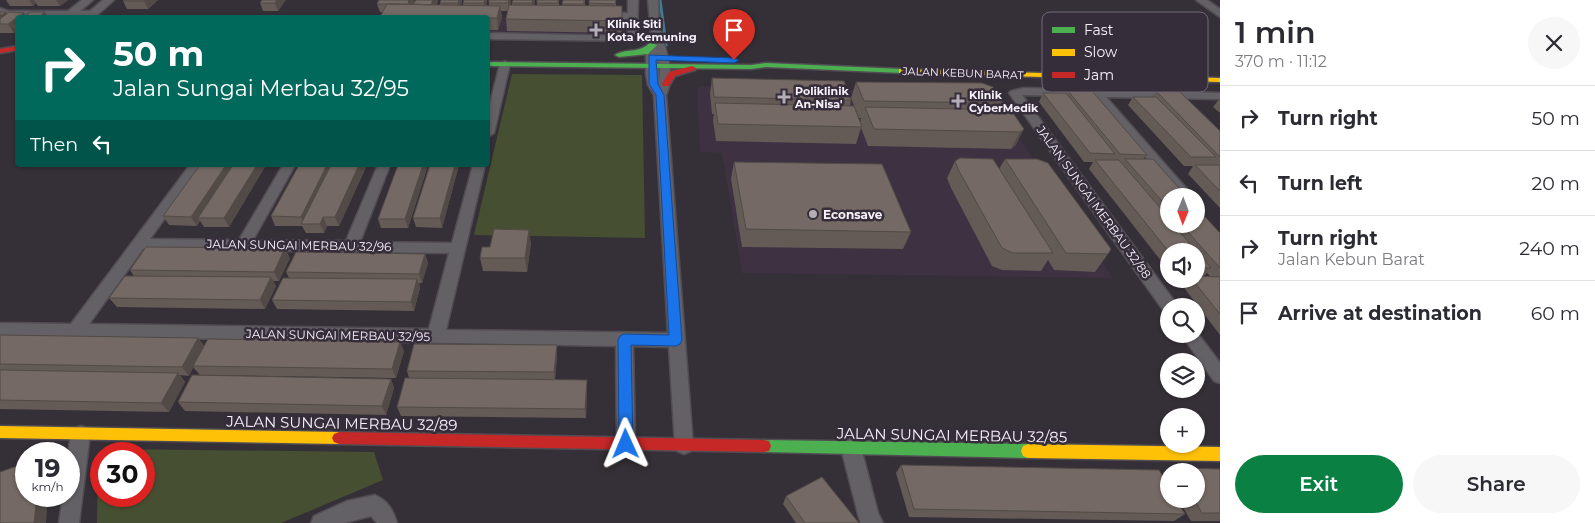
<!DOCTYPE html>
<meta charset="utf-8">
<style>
:root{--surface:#fff;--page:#f7f7f7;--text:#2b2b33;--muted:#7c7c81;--line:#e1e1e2;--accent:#0b8043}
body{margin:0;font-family:Montserrat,sans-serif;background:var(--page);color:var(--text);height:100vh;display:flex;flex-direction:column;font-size:19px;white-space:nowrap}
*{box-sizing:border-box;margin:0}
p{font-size:16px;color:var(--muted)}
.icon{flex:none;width:28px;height:28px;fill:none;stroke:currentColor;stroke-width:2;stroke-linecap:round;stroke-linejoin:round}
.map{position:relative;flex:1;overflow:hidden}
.drawer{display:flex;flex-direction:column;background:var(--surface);width:375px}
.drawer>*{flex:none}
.banner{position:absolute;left:15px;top:15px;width:475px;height:152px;border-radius:5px;box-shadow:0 1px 4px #0004;background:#00695c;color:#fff;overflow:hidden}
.needle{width:32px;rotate:181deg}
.buttons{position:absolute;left:1160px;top:188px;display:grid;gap:10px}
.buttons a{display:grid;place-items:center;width:45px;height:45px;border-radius:50%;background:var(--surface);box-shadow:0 1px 4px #0004;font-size:25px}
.speed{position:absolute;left:15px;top:442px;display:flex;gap:10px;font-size:25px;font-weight:700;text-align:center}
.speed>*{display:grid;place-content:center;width:65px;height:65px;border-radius:50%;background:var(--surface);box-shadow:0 1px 4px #0004;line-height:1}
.speed small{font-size:12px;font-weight:400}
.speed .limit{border:8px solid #d22;background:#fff;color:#111}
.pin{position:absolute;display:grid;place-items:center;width:42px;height:42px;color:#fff;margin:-51px -21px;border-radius:50% 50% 50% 0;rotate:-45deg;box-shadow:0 0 5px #0007}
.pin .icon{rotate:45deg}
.me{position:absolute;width:55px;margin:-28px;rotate:359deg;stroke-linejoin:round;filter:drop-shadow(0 0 4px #0008)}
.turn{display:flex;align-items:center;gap:18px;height:105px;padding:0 15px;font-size:22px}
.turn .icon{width:65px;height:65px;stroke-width:2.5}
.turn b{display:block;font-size:35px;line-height:42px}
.then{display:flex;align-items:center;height:48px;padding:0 15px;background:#0003;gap:10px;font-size:19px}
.round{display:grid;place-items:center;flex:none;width:52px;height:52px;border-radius:26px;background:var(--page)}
.overview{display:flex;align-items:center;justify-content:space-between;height:85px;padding:0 15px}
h1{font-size:30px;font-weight:600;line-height:38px}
.button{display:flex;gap:10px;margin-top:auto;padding:10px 15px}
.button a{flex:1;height:58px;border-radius:30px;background:var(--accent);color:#fff;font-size:20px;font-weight:600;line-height:58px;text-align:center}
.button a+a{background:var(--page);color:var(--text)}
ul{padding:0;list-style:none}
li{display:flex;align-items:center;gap:15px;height:65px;padding:0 15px;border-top:1px solid var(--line)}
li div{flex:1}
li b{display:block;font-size:19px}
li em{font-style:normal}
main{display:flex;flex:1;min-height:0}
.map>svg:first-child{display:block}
</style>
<main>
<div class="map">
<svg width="1220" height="523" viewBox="0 0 1220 523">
<rect width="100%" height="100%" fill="#353037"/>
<path fill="#3d3142" d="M388 17H630V37L488 34V18Z
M704 86 978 94 993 99 1113 278 742 273 722 153 700 152 697 90 698 87Z"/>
<path fill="#474f32" d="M512 74 642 75 645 238 474 235Z
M115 449 374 452 383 480 281 523H97L98 459 101 457V496H144V454H107Z"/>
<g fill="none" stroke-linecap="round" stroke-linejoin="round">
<path stroke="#407b96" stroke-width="3" d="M660 0 666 45"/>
<defs>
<path id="street" d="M82 0H93L80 11H90L103 0H114L94 18 7 17 0 15V8L8 11H68Z
M628 0H638L637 41 488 39V33L628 36V19H602L597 16 602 13H628Z
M648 0H658C659 11 658 22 661 32 666 53 676 74 666 95L693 445 691 451 684 454 677 451 675 445 669 347 633 346 635 443 633 449 626 452 619 449 617 443 616 346 0 335V323L71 324 190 165H203L150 239 239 240 283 165H295L253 240 346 241 378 165H390L360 242 452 243 473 165H485L446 330 668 333 654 95 648 85 646 74V51L651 33ZM657 53 660 70 659 82ZM143 249 449 253 429 329 89 324Z
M1196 0H1207L1220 9V17Z
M505 61 510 64 494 133 488 137V111L500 64Z
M1024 88 1220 93V99L1106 97 1193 196H1179L1094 96 1022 95 1175 302 1177 306H1169V312L1163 310 1009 93 1011 91Z
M1196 331 1220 363V383L1214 381 1181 334H1196Z
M81 426 88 428 90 434 79 523H59L63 496H69C69 475 65 448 74 428Z
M851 439 858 442 861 448 878 513 883 523H861L859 518 841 448 844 442Z
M375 495C388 501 393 510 397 523H377L371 516 344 523H311L314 516 347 501Z"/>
<path id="fast" d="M650 43 657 45 648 54 619 57 615 55C626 48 638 54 650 43Z
M488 62 751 65 766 63 902 69 906 71 902 73 766 67 751 69 488 66Z
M764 440 1028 444 1033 446 1035 451 1033 456 1028 458 764 452 759 451 757 446 759 441Z"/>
<path id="slow" d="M899 69 1220 78V82L902 73H899Z
M0 426 339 432 344 434 346 438 344 442 339 444 0 438Z
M1028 444 1220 447V461L1028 458 1023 456 1021 451 1023 446Z"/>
<path id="jam" d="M18 46V50L0 53V49Z
M692 66 696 68 695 70 675 76 669 86H663L662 84 669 72Z
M339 432 764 440 769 441 771 446 769 451 764 452 339 444 334 442 332 438 334 434Z"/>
</defs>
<use href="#street" stroke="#514c53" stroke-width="3"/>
<use href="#fast" stroke="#514c53" stroke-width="3"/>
<use href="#slow" stroke="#514c53" stroke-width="3"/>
<use href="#jam" stroke="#514c53" stroke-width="3"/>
<use href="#street" fill="#646166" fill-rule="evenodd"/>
<use href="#fast" fill="#4caf50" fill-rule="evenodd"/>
<use href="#slow" fill="#ffc107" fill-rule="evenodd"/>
<use href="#jam" fill="#c62828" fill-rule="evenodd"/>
</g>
<path fill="#645a56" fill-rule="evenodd" d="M6 0H68L60 6H38L36 3 33 6H10Z
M158 0 148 9H127L123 1Z
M286 0 278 11H263L260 3Z
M379 0H414V2L413 5 438 2 436 5H440V3L462 2 461 5H463V3L487 2 486 5H489V3H511L510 5H512V3H535L534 5H537V0H559V6H562L563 0H585V6H589V0H616V6H622V33L507 31 506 19 508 11H501L502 17 498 30H488V18H380L383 12H380L377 4Z
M0 12H6L7 14 26 15 45 12 18 18V32L16 31 14 33H0Z
M712 78 851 100 850 106 860 123 861 118H859L851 98 856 82 1004 103 1001 110 1024 129 1015 146 1011 149 868 146 861 128 856 144 716 141 713 120 714 114H712L710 94Z
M1068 91 1147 155 1143 159 1169 196V224H1196L1220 233V335L1182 285 1188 279H1196V251H1169V271L1089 169 1093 162H1084L1039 102 1043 93 1067 94ZM1207 273 1210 276H1204Z
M1156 91 1220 131V208L1188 174 1193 166H1184L1128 105 1133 97H1152Z
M1220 98V113L1213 107Z
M1005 159 1108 254 1095 272 1054 270 1048 260 1041 271 1002 270 992 266 951 188 947 178 955 161 999 169Z
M734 162 911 232 903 249 742 247 731 179Z
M200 165H266L229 227H204L200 221 197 226 169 225 163 216Z
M299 165H367L339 226H327L324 233H306L302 226H275L271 216Z
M398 165H428L408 228H381L378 219Z
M430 165H459L442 228 416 227 413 218Z
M531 243 527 272 483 271 480 258Z
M425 254 428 263 422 283H419L420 288 414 311 277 309 272 300 289 278 286 272Z
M290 258 279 281H273L276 286 265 309 117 307 109 298 134 276 130 270Z
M0 335 198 338 204 346 400 342 404 351 396 378 200 375 193 367 189 376 180 375 185 382 169 412 0 409Z
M557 354 555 380H587L586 418 401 416 397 407 409 378 407 371Z
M391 379 394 388 386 415 185 411 178 402Z
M901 465 1185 514 1174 521 909 517 896 473Z
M1175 468 1220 469V521H1191L1178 499H1196V471H1171Z
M1169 473V482L1165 476Z
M786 496 859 523H796L783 504Z"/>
<path fill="#514a46" d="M29 0H34L36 3 33 6Z
M56 0H68L60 6Z
M145 0H158L148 9 144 1Z
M277 0H286L278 11 275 3Z
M409 0H414V2L409 12 408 4Z
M433 0H438V2L433 13 431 5Z
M459 0H462V2L459 11 458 3Z
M485 0H487V2L485 11 484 3Z
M509 0H511V3L509 11 508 3Z
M533 0H535V3L533 11 532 3Z
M500 6 502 17 498 30 497 18Z
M6 12 11 20 0 24V16Z
M45 12 48 18H38Z
M24 13 27 18H18Z
M18 18V25H13L16 31 14 33 8 24Z
M1024 129 1015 146 1011 149 1020 132Z
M226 165H236L198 218 200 221 197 226 191 217Z
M257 165H266L229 227 224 218Z
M327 165H335L304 224 301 217Z
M359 165H367L339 226 335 217Z
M423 165H428L408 228 405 219Z
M455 165H459L442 228 440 218Z
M323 217 327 226 324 233 320 224Z
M529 230 531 243 527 272 525 258Z
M285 248 290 258 279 281 274 272Z
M425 254 428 263 422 283 419 274Z
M271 277 276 286 265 309 260 300Z
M417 279 420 288 414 311 411 302Z
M198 338 204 347 189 376 182 367Z
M400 342 404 351 396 378 392 369Z
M557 345V354L555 381 554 372Z
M178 373 185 382 169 412 161 403Z
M391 379 394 388 386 415 382 406Z
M587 380V389L586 418 585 409Z
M37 496H48L46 523H34Z"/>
<path fill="#746964" stroke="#514a46" d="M124 0H145L144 1H123Z
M262 0H277L275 3H260Z
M379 0H409L408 4H377Z
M416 0H433L431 5 413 4Z
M441 0H459L458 3H440Z
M464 0H485L484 3H463Z
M489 0H509L508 3H489Z
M513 0H533L532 3H512Z
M537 0H558V3H537Z
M563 0H584V4H562Z
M589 0H616L615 4 589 3Z
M387 4 500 6 497 18 380 17Z
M509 5 622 6V21L506 19Z
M0 12H6L0 16Z
M9 12 24 13 8 24H0V19Z
M30 12H45L38 18H23Z
M18 22V25H13Z
M712 78 844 81 851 100 714 97Z
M856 82 982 83 993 87 1004 103 864 101Z
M1068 91H1092L1147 155 1120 154Z
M1156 91 1180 92 1220 131V157Z
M1043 93H1066L1115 154 1090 153Z
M1133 97H1156L1216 157H1191Z
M715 103 854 106 862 127 718 124Z
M865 107 1011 110 1024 129 1020 132 874 129Z
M960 158 993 159 1053 253H1013L1002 248 959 171 955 161Z
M1005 159H1037L1048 163 1111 249 1108 254 1066 253Z
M1125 159H1153L1186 196H1169V209Z
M1095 160H1119L1169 218V224H1173L1211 268H1196V251L1169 252Z
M734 162 882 164 911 232 746 229Z
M200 165H226L191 217 163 216Z
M233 165H257L224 218H198Z
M299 165H327L301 217 271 216Z
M331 165H359L335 217H323L320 224H301Z
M398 165H423L405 219H378Z
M430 165H455L440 218H413Z
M1195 165H1220V191Z
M1196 207 1220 233V268L1181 224H1196Z
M494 229 529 230 525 258H480L482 247H490Z
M146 247 285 248 274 272 130 270Z
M296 252 425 254 419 274 286 272Z
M125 276 271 277 260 300 109 298Z
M1196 276 1220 277V314L1192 279H1196Z
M283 278 417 279 411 302 272 300Z
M0 335 198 338 182 367 0 364Z
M208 339 400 342 392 369 193 366Z
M414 344 557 345 554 372 407 371Z
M0 370 178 373 161 403 0 400Z
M192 375 391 379 382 406 178 402Z
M405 378 587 380 585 409 397 407Z
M26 463V496H37L34 523H0V472Z
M901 465 1159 470 1169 486V499H1176L1185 514 914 509Z
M1175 468 1220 469V513H1202L1194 499H1196V471H1177Z
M822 477 859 523H805L786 496Z"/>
<path fill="#1a73e8" stroke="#114b97" d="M649 55 734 58 739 60 734 63 656 60 658 84 664 95 682 340 680 344 676 346 631 345 633 444 631 448 626 450 621 448 619 444 618 340 620 336 624 334 669 335 656 95 649 84Z"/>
<g fill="#b3adb6" stroke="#362d3a" stroke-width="2">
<path d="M593.5 22.5h5v5h5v5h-5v5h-5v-5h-5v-5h5z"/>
<path d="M781.5 89.5h5v5h5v5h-5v5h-5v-5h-5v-5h5z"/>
<path d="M955.5 93.5h5v5h5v5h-5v5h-5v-5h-5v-5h5z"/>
<circle cx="813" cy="214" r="5"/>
</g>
<g text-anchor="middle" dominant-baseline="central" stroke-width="5" stroke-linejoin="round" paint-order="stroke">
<g font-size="11" font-weight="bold" fill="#f7f1fa" stroke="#362d3a" text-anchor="start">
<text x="607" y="24">Klinik Siti<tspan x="607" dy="13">Kota Kemuning</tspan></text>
<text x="795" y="91">Poliklinik<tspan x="795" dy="13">An-Nisa'</tspan></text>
<text x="969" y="95">Klinik<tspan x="969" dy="13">CyberMedik</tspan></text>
</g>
<g font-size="11" fill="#f7f1fa" stroke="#362d3a">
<text transform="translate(963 73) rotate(2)">JALAN KEBUN BARAT</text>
</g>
<g font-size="12" fill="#f7f1fa" stroke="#362d3a">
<text transform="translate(1094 202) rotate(54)">JALAN SUNGAI MERBAU 32/88</text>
<text transform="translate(299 245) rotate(1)">JALAN SUNGAI MERBAU 32/96</text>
<text transform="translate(338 335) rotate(1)">JALAN SUNGAI MERBAU 32/95</text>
</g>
<g font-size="12" font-weight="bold" fill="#f7f1fa" stroke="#362d3a" text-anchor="start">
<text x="823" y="214">Econsave</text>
</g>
<g font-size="15" fill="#f7f1fa" stroke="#362d3a">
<text transform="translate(342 423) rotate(1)">JALAN SUNGAI MERBAU 32/89</text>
<text transform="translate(952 435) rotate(1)">JALAN SUNGAI MERBAU 32/85</text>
</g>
</g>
<rect x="1042" y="12" width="166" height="80" rx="8" fill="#362d3a" stroke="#706874" stroke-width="1"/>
<rect x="1052" y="27" width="23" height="6" fill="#4caf50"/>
<rect x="1052" y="49" width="23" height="7" fill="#ffc107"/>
<rect x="1052" y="72" width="23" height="6" fill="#c62828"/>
<g font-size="14" fill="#f7f1fa">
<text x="1084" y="35">Fast</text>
<text x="1084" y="57">Slow</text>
<text x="1084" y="80">Jam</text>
</g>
</svg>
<div class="buttons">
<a><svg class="needle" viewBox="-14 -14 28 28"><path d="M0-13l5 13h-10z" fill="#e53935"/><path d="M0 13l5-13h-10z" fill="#7c7c81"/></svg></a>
<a><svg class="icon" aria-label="sound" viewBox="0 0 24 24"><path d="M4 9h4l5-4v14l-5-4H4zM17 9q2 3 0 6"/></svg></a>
<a><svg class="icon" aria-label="search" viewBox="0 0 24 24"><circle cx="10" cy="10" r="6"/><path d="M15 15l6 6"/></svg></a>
<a><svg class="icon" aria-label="layers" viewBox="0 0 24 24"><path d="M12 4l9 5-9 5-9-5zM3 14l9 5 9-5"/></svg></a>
<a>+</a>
<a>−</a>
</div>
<div class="speed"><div>19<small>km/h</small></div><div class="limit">30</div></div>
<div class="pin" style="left:734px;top:60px;background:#d93025"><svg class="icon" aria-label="arrive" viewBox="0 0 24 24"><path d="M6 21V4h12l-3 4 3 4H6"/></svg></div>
<svg class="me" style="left:626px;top:444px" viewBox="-20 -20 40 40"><path d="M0-17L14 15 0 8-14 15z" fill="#1a73e8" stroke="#fff" stroke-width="4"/></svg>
<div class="banner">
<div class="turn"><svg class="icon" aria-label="right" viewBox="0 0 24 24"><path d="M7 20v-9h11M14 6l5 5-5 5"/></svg><div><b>50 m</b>Jalan Sungai Merbau 32/95</div></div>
<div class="then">Then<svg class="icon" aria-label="left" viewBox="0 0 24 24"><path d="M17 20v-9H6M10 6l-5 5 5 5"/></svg></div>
</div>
</div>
<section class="drawer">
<div class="overview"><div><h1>1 min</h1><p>370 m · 11:12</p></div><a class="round"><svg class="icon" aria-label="close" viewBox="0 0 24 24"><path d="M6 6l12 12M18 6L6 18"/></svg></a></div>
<ul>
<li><svg class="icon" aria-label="right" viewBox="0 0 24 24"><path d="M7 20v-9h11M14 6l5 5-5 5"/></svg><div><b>Turn right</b></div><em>50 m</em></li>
<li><svg class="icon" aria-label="left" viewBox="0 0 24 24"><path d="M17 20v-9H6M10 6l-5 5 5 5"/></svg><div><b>Turn left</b></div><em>20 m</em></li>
<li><svg class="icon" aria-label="right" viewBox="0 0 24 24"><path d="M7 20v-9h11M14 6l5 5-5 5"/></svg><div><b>Turn right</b><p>Jalan Kebun Barat</p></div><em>240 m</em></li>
<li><svg class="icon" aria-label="arrive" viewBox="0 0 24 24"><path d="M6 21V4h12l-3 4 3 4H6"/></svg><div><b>Arrive at destination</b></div><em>60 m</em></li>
</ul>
<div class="button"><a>Exit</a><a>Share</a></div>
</section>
</main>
